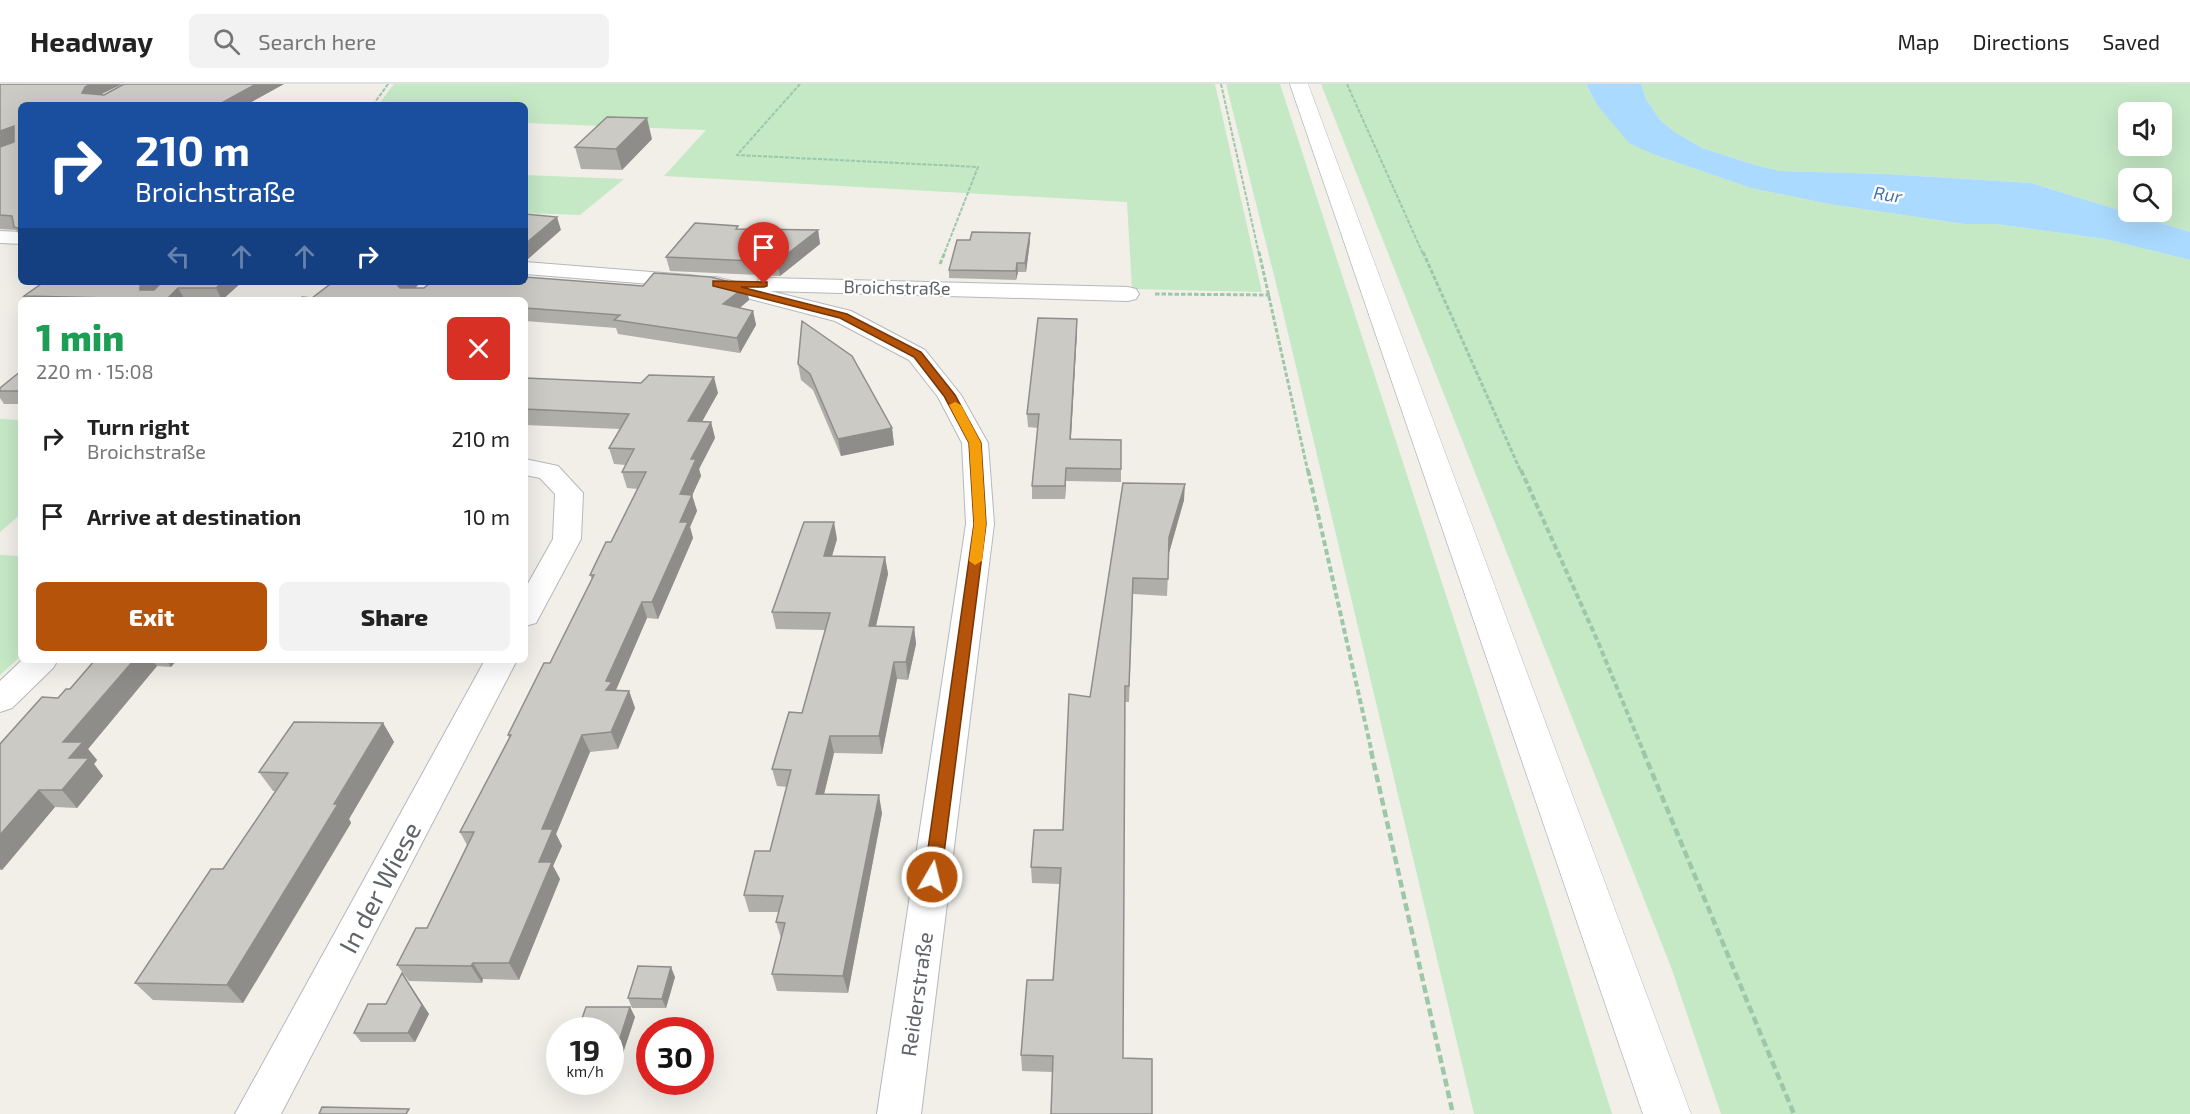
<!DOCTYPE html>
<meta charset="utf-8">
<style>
:root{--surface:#fff;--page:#f2f2f2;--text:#222;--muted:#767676;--line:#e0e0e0;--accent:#b45309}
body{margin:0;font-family:"Exo 2",sans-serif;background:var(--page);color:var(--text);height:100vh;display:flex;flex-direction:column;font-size:22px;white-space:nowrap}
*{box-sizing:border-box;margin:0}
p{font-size:20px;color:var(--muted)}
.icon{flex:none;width:33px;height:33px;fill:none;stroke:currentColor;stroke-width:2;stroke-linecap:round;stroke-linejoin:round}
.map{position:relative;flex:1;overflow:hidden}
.panel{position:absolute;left:18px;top:213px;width:510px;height:366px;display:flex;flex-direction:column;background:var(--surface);border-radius:9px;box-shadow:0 6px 24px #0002}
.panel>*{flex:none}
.guide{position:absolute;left:18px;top:18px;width:510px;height:183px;border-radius:9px;box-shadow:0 6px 24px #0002;background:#1a4fa0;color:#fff;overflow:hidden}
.fabs{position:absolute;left:2118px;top:18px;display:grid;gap:12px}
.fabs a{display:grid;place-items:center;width:54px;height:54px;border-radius:9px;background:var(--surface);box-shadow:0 6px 24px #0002;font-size:30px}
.speed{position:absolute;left:546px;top:933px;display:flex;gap:12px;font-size:30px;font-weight:700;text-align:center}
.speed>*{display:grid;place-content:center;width:78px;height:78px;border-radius:50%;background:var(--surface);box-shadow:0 6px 24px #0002;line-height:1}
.speed small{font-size:15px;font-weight:400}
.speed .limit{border:9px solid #d22;background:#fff;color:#111}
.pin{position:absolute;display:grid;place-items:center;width:51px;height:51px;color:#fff;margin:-62px -26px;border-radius:50% 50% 50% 0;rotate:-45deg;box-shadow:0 0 6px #0007}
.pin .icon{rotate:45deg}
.me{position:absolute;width:66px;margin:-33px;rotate:8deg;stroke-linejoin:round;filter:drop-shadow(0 0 4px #0008)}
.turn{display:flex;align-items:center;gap:21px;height:126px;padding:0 18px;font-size:27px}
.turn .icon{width:78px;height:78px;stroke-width:2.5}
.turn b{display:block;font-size:42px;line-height:51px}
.lanes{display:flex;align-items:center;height:57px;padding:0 18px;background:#0003;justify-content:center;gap:30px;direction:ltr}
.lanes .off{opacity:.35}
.round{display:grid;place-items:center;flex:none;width:63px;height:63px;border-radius:9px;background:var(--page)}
.overview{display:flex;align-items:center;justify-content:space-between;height:102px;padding:0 18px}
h1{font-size:36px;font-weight:800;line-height:45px;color:#1e9e55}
.action{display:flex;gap:12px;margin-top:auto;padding:12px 18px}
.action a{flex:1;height:69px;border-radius:9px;background:var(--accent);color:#fff;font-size:24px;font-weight:800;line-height:69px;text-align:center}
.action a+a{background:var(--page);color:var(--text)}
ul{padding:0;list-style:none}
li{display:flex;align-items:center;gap:18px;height:78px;padding:0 18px}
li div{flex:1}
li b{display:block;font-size:22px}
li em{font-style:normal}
header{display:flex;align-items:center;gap:36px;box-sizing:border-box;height:84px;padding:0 30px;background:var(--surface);border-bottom:2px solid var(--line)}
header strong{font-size:28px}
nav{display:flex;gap:33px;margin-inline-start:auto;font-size:21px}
.search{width:420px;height:54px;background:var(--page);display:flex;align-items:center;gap:15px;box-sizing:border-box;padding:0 21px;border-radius:9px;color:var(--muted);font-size:22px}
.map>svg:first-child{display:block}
</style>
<header>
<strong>Headway</strong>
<div class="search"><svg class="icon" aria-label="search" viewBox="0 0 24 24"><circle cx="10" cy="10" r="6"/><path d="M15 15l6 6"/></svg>Search here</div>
<nav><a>Map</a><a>Directions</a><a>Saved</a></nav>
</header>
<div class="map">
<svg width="2190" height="1030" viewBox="0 0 2190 1030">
<rect width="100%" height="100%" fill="#f1efe8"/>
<path fill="#c5e8c5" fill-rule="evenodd" d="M394 0H1215L1262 208 1132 205 1127 118 664 92 706 46 525 39V21H378Z
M1226 0H1280L1546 819 1612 1030H1474L1278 207Z
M1321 0H1586L1597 21 1655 71 1751 104 1829 120 1964 140H1996L2105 155 2190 176V1030H1721L1671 883Z
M1641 0H2190V148L2031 99 1886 90 1780 87 1755 81 1702 64 1673 47 1660 36 1646 15ZM2128 28H2162V62H2128ZM2128 94H2162V128H2128Z
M525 91 624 95 580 131 525 129Z
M0 335 21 336V430L0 448Z
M0 471 21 472V572L0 591Z"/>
<path fill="#aadaff" d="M1586 0H1641L1646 15 1660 36 1673 47 1702 64 1755 81 1780 87 1886 90 2031 99 2190 148V176L2105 155 1996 140H1964L1829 120 1751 104 1655 71 1629 59 1597 21Z"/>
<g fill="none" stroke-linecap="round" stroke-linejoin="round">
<defs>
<path id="minor" d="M0 147 21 148V160L0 159Z
M525 178 689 191 697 192 700 197 697 202 689 203 525 190Z
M716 193 759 204 756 200 759 195 767 194 1128 203 1136 205 1139 210 1136 215 1128 217 770 207 851 227 925 266 961 311 988 359 994 440 921 1030H877L966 440 962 359 938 313 909 276 835 237 708 204 705 199 708 194Z
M525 375 558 382 583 409 581 455 536 539 525 542V505L553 455 555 410 540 394 525 391Z
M22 576H58L53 584 12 624 0 628V597Z
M485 576H517L281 1030H235Z"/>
<path id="secondary" d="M1290 0H1308L1691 1030H1643Z"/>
</defs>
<use href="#minor" stroke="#b5b8bc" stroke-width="2"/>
<use href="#secondary" stroke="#b6babf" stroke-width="1"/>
<path stroke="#9cc7a9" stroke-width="2" stroke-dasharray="4 1.5" stroke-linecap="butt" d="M800 0 737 71 978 83 944 170
M1221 0 1259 170
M1347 0 1423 170
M373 21 388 0"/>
<path stroke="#9cc7a9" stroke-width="3" stroke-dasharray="4.5 2" stroke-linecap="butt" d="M1259 168 1308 388
M1423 168 1521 388
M940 180 945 168
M1155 210 1270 211"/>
<path stroke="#9cc7a9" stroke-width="4" stroke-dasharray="6 3" stroke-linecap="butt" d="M1308 386 1372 669
M1521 386 1598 558 1644 669"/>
<path stroke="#9cc7a9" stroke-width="4.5" stroke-dasharray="8 4" stroke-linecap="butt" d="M1371 667 1453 1030
M1643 667 1794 1030"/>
<use href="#minor" fill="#fff" fill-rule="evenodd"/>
<use href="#secondary" fill="#fff" fill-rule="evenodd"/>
</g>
<path fill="#afaea9" d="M0 0H122L101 10 104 11 124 0H284L246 21H21V154L16 146 0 145Z
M652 55 622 86 581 85 575 63Z
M739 145 818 146 820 160 780 192 670 187 666 173Z
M1030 149V157L1026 188H1018L1016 196 949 194V186L970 156Z
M44 198H242L222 216H26L24 212Z
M643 202H746L749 216 740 224 753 227 756 241 740 269 618 250 616 244 525 237V216H298L312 214 415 204Z
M1077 247 1071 355 1121 356V398L1066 397 1065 415H1032V402L1038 344 1028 343 1027 330Z
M798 280 892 344 894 361 841 372 813 306 801 296Z
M21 287V320H4L0 314V304Z
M525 294 718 309 701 338H711L715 354 699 385 701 392 692 411 697 427 690 443 693 454 658 535 647 534 616 606 629 607 635 624 618 665 590 668 556 750 562 762 553 782 560 795 519 896 483 895 482 899 409 897 397 881 427 844 467 761 460 748 509 654 508 651 550 579 592 496 590 491 611 458 638 405 627 404 622 388 626 381 614 380 609 364 620 345 525 341Z
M1123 399 1184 416 1169 469 1167 512 1133 510 1129 618H1125L1053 988 1022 987 1021 971 1053 896 1060 800 1032 799 1031 783 1063 746 1090 613Z
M837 455 832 472 885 473 888 490 876 542 914 543 916 560 908 596 897 595 882 670 834 669 824 710 882 729 848 909 777 907 772 890 781 854 776 838 778 828H749L744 811 770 767 787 703 777 702 772 685 802 629 825 546 776 545 772 528Z
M95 576H177L171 583 157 582 88 665 97 676 94 680 103 692 77 724 55 723 2 786H0V660L70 605Z
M383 639 394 658 349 735 351 739 243 919 153 916 135 899 223 785 275 707H273L259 688Z
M402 889 429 930 415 958H361L354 949 386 920Z
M675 893 666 924H632L628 914Z
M630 923 635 933 623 969H610V946Z"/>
<path fill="#8f8d8a" d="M91 0H122L92 15 82 9 85 3Z
M256 0H284L246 21H218Z
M647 34 652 55 622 86 616 65Z
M14 42 21 55 0 64V47Z
M557 133 561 146 527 176H525V160Z
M818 146 820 160 780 192 777 178Z
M1030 149V157L1026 188 1025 179Z
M1017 179 1018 188 1016 196V187Z
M144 198H164L146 216 140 206V202Z
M223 198H242L222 216 216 204Z
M402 198H421L404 216 398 202Z
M746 202 749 216 726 235 723 220Z
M178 204 185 216H166Z
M753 227 756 241 740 269 737 254Z
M1077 235V247L1070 368V355Z
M714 293 718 309 693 354 688 337Z
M711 338 715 354 699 385 701 392 685 427 680 410 691 375Z
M892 344 894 361 841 372 838 355Z
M1066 384V397L1065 415V402Z
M1185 400 1184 416 1169 469V453Z
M692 411 697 427 690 443 693 454 658 535 652 518 680 438Z
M834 438 837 455 827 489 824 472Z
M885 473 888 490 872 559 869 542Z
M642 518 647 534 615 608 606 606V597Z
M914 543 916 560 908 596 906 578Z
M134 576H152L157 582 88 665 97 676 94 680 103 692 77 724 62 706 69 674 63 658Z
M166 576H177L171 583Z
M894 578 897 595 882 670 879 652Z
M629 607 635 624 618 665 611 648Z
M383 639 394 658 349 735 351 739 243 919 227 901Z
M582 651 590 668 556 750 562 762 553 782 560 795 519 896 509 879 542 745Z
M830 652 834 669 820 727 816 710Z
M39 706 55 723 2 786 0 784V751Z
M879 711 882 729 848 909 843 892Z
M473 879 483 895 482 899 471 882Z
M671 883 675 893 666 924 662 915Z
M402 889 429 930 415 958 408 949Z
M630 923 635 933 623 969 618 960Z"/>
<path fill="#cccac5" stroke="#8f8d8a" stroke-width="1.5" d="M0 0H91L85 3 82 9 104 11 124 0H256L218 21H21V145L14 143 12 132 0 131V63L14 58V42L0 47Z
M607 33 647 34 616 65 575 63Z
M525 130 557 133 525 160Z
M695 139 738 142 736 145 818 146 777 178 666 173Z
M972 148 1030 149 1025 179H1017L1016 187 949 186 957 156H970Z
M654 189 711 193 746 202 723 220 753 227 737 254 614 236 620 231 525 224V216H374L360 215 359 216H298L302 213 312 214 333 198H402L398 202 400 204H424L431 198H525V193L643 202Z
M44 198H144L140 202V206H154L162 198H223L216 204H178L166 216H105L108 214 24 212Z
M1038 234 1077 235 1070 355 1121 356V385L1066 384 1065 402H1032L1039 330H1027Z
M802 237 852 272 892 344 838 355 810 290 798 280Z
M21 287V307H0V304Z
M649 291 714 293 688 337 711 338 691 375H696L680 410 692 411 680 438H688L652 518H642L606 597 612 598 606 606 629 607 611 648 582 651 542 745H553L539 778H552L509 879H473L471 882 397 881 416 844H427L474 748H460L511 651H508L544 579H550L594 491H590L606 458H611L646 388H622L634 365 609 364 629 330 525 325V294L641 299Z
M1123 399 1185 400 1169 453 1168 495 1133 494 1129 602H1125L1123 974 1152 975V1030H1051L1053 972 1021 971 1027 896H1053L1061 784 1031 783 1034 746H1063L1069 610 1090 613Z
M804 438H834L824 472 885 473 869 542 914 543 906 578H894L879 652H830L816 710 879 711 843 892 772 890 785 839 776 838 783 812 744 811 755 767H770L791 686 772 685 789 628 802 629 830 529 772 528Z
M95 576H134L63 658H83L69 674H89L62 706H39L0 751V660L42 613 58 614 66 605H70Z
M294 638 383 639 334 720H338L227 901 135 899 211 785H223L288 689 259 688Z
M638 882 671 883 662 915 628 914Z
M402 889 422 921 408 949H354L368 920H386Z
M586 923H630L618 960 610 959V946H578Z
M322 1023 409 1025 406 1030H319Z"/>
<path fill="#b45309" stroke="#753606" stroke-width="1.5" d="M713 197 767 198V202L764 203H741L847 230 921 268 955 311 981 359 986 440 941 793 938 798 932 800 926 798 924 793 974 440 969 359 944 312 914 273 840 234 713 202Z"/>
<path fill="#f59e0b" d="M955 318 961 321 981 359 986 440 982 477 975 481 969 477 974 440 969 359 949 321Z"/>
<g text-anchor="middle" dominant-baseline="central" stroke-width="4.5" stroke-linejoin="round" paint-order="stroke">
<g font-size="18" font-style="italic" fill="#4174aa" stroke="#fff">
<text transform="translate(1888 110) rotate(9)">Rur</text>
</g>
<g font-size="18" fill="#5f6368" stroke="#fff">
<text transform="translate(897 203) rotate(1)">Broichstraße</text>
</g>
<g font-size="21" fill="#5f6368" stroke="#fff">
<text transform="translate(916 910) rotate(-82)">Reiderstraße</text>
</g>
<g font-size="26" fill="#5f6368" stroke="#fff">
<text transform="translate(379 803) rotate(-62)">In der Wiese</text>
</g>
</g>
</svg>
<div class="fabs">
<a><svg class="icon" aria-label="sound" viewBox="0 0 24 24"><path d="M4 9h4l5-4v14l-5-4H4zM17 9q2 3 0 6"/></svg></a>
<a><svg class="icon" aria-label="search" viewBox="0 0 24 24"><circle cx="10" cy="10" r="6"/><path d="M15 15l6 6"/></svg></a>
</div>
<div class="speed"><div>19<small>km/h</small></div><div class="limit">30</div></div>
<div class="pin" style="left:764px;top:200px;background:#d93025"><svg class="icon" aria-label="arrive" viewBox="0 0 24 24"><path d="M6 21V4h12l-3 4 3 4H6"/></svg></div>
<svg class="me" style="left:932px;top:793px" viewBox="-20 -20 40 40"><circle r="17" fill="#b45309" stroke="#fff" stroke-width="3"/><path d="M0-11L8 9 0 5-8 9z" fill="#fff"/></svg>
<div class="guide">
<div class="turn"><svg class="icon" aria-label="right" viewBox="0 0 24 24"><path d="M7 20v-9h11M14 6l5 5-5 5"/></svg><div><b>210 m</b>Broichstraße</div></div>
<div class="lanes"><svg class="icon off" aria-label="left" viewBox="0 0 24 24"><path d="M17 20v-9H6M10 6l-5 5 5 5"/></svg><svg class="icon off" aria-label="ahead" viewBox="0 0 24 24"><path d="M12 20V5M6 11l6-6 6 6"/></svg><svg class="icon off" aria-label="ahead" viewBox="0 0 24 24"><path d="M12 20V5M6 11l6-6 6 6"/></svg><svg class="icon" aria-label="right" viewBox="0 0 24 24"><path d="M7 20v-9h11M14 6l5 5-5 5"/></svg></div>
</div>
<section class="panel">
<div class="overview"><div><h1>1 min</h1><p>220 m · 15:08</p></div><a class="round" style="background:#d93025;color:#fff"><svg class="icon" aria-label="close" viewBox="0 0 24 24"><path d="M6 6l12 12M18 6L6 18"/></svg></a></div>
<ul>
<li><svg class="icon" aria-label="right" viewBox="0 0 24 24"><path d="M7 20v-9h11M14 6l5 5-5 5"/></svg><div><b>Turn right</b><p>Broichstraße</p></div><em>210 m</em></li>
<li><svg class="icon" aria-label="arrive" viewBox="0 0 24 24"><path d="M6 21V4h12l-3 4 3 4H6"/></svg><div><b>Arrive at destination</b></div><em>10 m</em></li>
</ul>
<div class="action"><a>Exit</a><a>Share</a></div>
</section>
</div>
